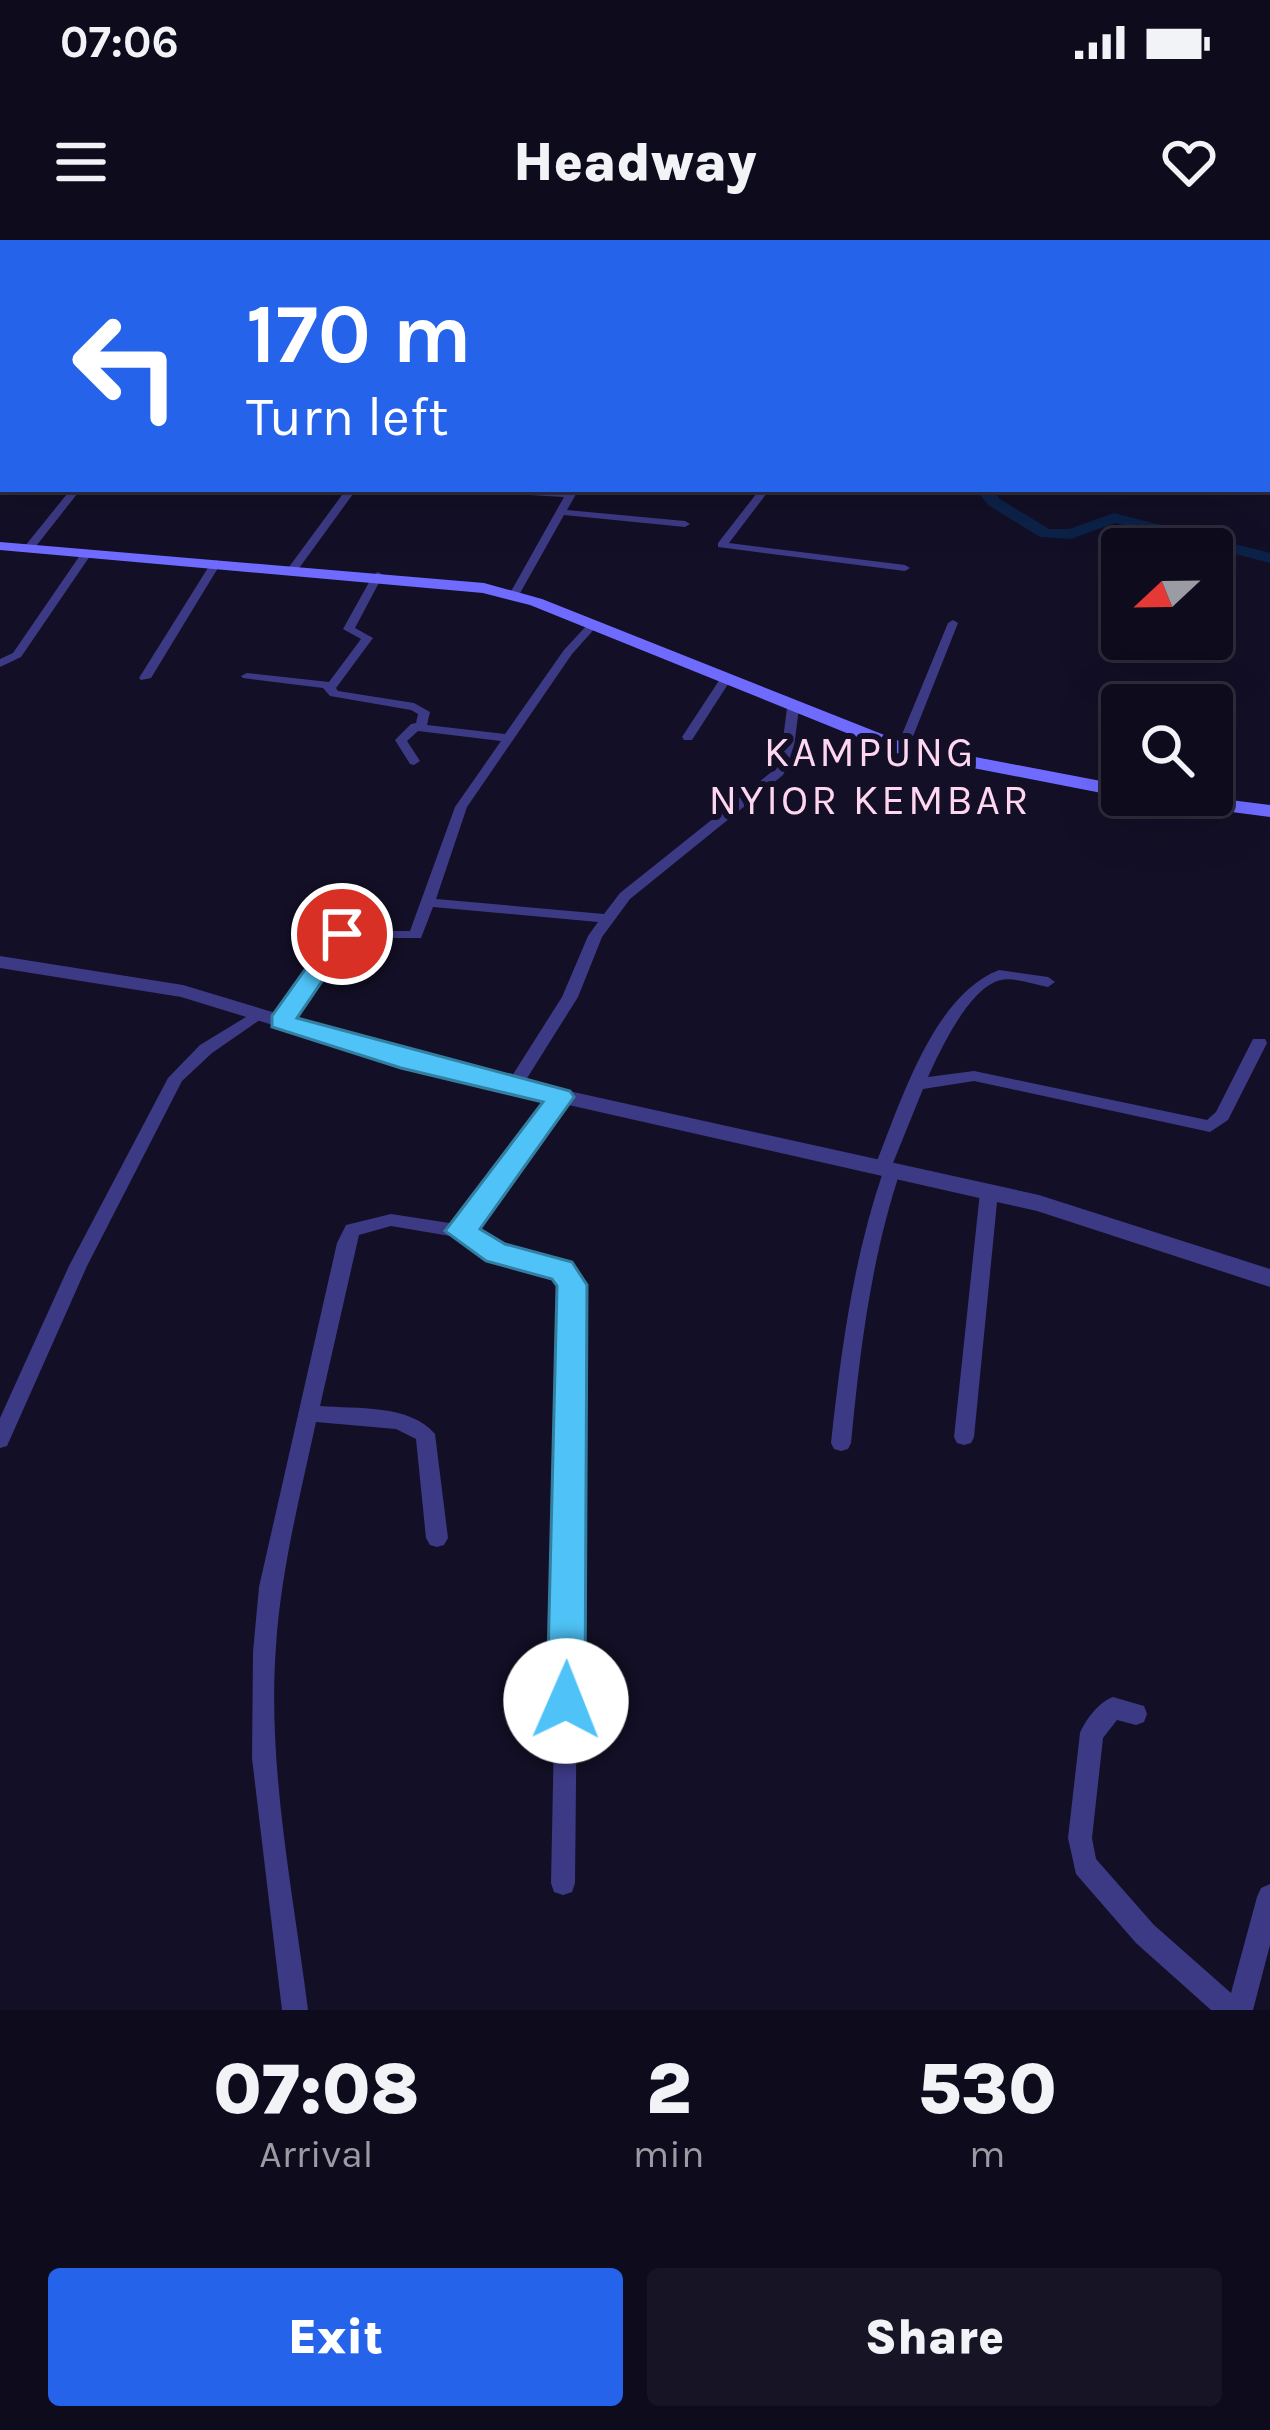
<!DOCTYPE html>
<style>
:root{--surface:#0e0b1c;--page:#171425;--text:#f1f3f6;--muted:#9b9ba3;--line:#2e2b3b;--accent:#2563eb}
body{margin:0;font-family:Karla,sans-serif;background:var(--page);color:var(--text);height:100vh;display:flex;flex-direction:column;font-size:45px;white-space:nowrap}
*{box-sizing:border-box;margin:0}
p{font-size:39px;color:var(--muted)}
.icon{flex:none;width:66px;height:66px;fill:none;stroke:currentColor;stroke-width:2;stroke-linecap:round;stroke-linejoin:round}
.map{position:relative;height:1770px;overflow:hidden}
.drawer{display:flex;flex-direction:column;background:var(--surface);flex:1}
.drawer>*{flex:none}
.top-card{position:absolute;left:0px;top:0px;width:1272px;height:252px;box-shadow:0 12px 48px #0002,0 0 0 3px var(--line);background:#2563eb;color:#fff;overflow:hidden}
.needle{width:78px;rotate:248deg}
.tools{position:absolute;left:1101px;top:288px;display:grid;gap:24px}
.tools a{display:grid;place-items:center;width:132px;height:132px;border-radius:12px;background:var(--surface);box-shadow:0 12px 48px #0002,0 0 0 3px var(--line);font-size:60px}
.pin{position:absolute;display:grid;place-items:center;width:102px;height:102px;color:#fff;margin:-51px;border:6px solid #fff;border-radius:50%;box-shadow:0 3px 12px #0007}
.me{position:absolute;width:132px;margin:-66px;rotate:1deg;stroke-linejoin:round;filter:drop-shadow(0 0 9px #0008)}
.turn{display:flex;align-items:center;gap:42px;height:252px;padding:0 48px;font-size:54px}
.turn .icon{width:156px;height:156px;stroke-width:2.5}
.turn b{display:block;font-size:84px;line-height:102px}
.eta{display:flex;justify-content:space-evenly;align-items:center;height:204px;text-align:center}
.eta b{font-size:72px;font-weight:800;line-height:84px}
.cta{display:flex;gap:24px;margin-top:auto;padding:24px 48px}
.cta a{flex:1;height:138px;border-radius:12px;background:var(--accent);color:#fff;font-size:48px;font-weight:800;line-height:138px;text-align:center}
.cta a+a{background:var(--page);color:var(--text)}
.status{display:flex;justify-content:space-between;align-items:center;height:84px;padding:0 60px;background:var(--surface);direction:ltr}
.status svg{height:33px;fill:currentColor}
header{display:flex;justify-content:space-between;align-items:center;height:156px;padding:0 48px;background:var(--surface);font-size:54px;font-weight:800}
.map>svg:first-child{display:block}
</style>
<div class="status"><b>07:06</b><svg viewBox="0 0 49 12"><path d="M0 12V9h3v3zM5 12V6h3v6zM10 12V3h3v9zM15 12V0h3v12zM26 1h20v11H26zM47 4h2v5h-2z"/></svg></div>
<header><svg class="icon" aria-label="menu" viewBox="0 0 24 24"><path d="M4 6h16M4 12h16M4 18h16"/></svg>Headway<svg class="icon" aria-label="heart" viewBox="0 0 24 24"><path d="M12 20l-8-8c-3-5 5-10 8-4 3-6 11-1 8 4z"/></svg></header>
<div class="map">
<svg width="1270" height="1770" viewBox="0 0 1270 1770">
<rect width="100%" height="100%" fill="#130f26"/>
<g fill="none" stroke-linecap="round" stroke-linejoin="round">
<path fill="#0c2248" fill-rule="evenodd" d="M3 40V48L0 49V41Z
M3 109V120L0 119Z
M976 249H992L1000 259 1049 289H1069L1114 273 1270 313V323L1115 283 1071 299 1040 297 988 265Z"/>
<path fill="#3d3a85" fill-rule="evenodd" d="M1270 0V4L1259 3 1260 2Z
M0 2 6 3 0 6Z
M1269 34H1270V39H1269Z
M1269 57H1270V61H1269Z
M1269 106H1270V111H1269Z
M0 160H3V166H0Z
M1269 245H1270V252L1265 249H1269Z
M71 249H81L33 310H25V306Z
M332 249H345L353 254 297 331H289V327L342 255Z
M474 249 568 252 569 249H579L567 270 685 281 690 284 685 287 564 275 519 355 514 358 509 355 564 257 479 252Z
M760 249H770L729 303 905 325 910 328 905 331 718 307V303Z
M83 311 92 313 21 417 0 427V419L13 413Z
M216 320 221 323 151 438 141 440 139 438 211 323Z
M378 332 383 335 355 388 373 398 336 448 338 451 414 463 430 472 427 485 505 494 564 410 589 383 598 385 572 414 467 567 436 659 604 674 620 653 774 530 781 515 787 468 793 464 799 468 793 515 783 535 630 659 602 697 578 757 519 851 513 852 505 847 562 757 588 696 598 682 433 667 421 698H346L286 785 281 786 273 781 337 691H410L455 567 501 501 418 491 407 501 420 521 414 525 410 524 395 500 411 484 416 483 418 474 411 470 330 456 323 448 243 438 241 436 247 433 329 442 361 399 343 389 373 335Z
M953 380 958 383 908 509 902 513 898 512 896 509 948 383Z
M720 439 730 441 692 500H684L682 497Z
M999 730 1048 737 1055 742 1048 747C1035 745 1014 737 1001 740 969 747 940 811 928 837L974 831 1207 880 1216 872 1253 799H1265L1267 803 1228 880 1210 892 974 841 923 849 893 923 899 925 901 929C871 1018 860 1110 851 1203L848 1209 841 1211 834 1209 831 1203C841 1111 853 1020 883 932L877 930 875 926C900 865 932 756 999 730Z
M259 769 267 774 264 777 212 813 182 841 87 1026 7 1206 0 1208V1178L69 1026 168 838 200 805Z
M560 851 568 857 566 861 486 976 472 990 501 1008 568 1025 581 1045 575 1643 572 1652 563 1655 554 1652 551 1643 563 1046 556 1035 490 1018 456 997 391 986 359 995 320 1166C356 1169 410 1164 435 1194L448 1298 444 1305 437 1307 430 1305 426 1298 416 1199 396 1189 316 1182C300 1256 281 1330 276 1406 267 1527 293 1650 308 1770H282L252 1518 253 1412 259 1347 337 1003 346 985 391 974 456 984 474 966 554 853Z
M989 946 995 948 998 952 974 1197 971 1203 964 1205 957 1203 954 1197 980 952 983 948Z
M1113 1457 1144 1466 1147 1474 1144 1482 1136 1485 1117 1480 1103 1498 1092 1598 1096 1619 1154 1685 1231 1753 1257 1657 1261 1648 1270 1644V1705L1253 1770H1211L1136 1703 1076 1634 1068 1598 1080 1493C1086 1479 1099 1462 1113 1457Z"/>
<path fill="#3d3a85" fill-rule="evenodd" d="M0 716 183 745 438 822 1039 955 1270 1029V1047L1037 971 436 835 181 757 0 728Z"/>
<path fill="#6f6bff" fill-rule="evenodd" d="M0 302 484 343 542 359 907 504 1122 545V555H1128L1122 557 896 513 530 365 483 353 0 310Z
M1139 555H1191L1270 565V577L1148 561Z"/>
</g>
<path fill="#4fc3f7" stroke="#337fa1" stroke-width="3" d="M342 687 354 694 297 778 570 851 574 857 480 989 505 1004 572 1022 587 1045 585 1461 579 1474 566 1479 552 1474 547 1461 557 1046 552 1039 486 1021 445 991 543 862 401 828 272 787V776L334 689Z"/>
<g text-anchor="middle" dominant-baseline="central" stroke-width="12" stroke-linejoin="round" paint-order="stroke">
<g font-size="42" letter-spacing="3" fill="#ffd6f0" stroke="#130f26">
<text x="870" y="512">KAMPUNG<tspan x="870" dy="48">NYIOR KEMBAR</tspan></text>
</g>
</g>
</svg>
<div class="tools">
<a><svg class="needle" viewBox="-14 -14 28 28"><path d="M0-13l5 13h-10z" fill="#e53935"/><path d="M0 13l5-13h-10z" fill="#9b9ba3"/></svg></a>
<a><svg class="icon" aria-label="search" viewBox="0 0 24 24"><circle cx="10" cy="10" r="6"/><path d="M15 15l6 6"/></svg></a>
</div>
<div class="pin" style="left:342px;top:694px;background:#d93025"><svg class="icon" aria-label="arrive" viewBox="0 0 24 24"><path d="M6 21V4h12l-3 4 3 4H6"/></svg></div>
<svg class="me" style="left:566px;top:1461px" viewBox="-20 -20 40 40"><circle r="19" fill="#fff"/><path d="M0-13L10 11 0 6-10 11z" fill="#4fc3f7"/></svg>
<div class="top-card">
<div class="turn"><svg class="icon" aria-label="left" viewBox="0 0 24 24"><path d="M17 20v-9H6M10 6l-5 5 5 5"/></svg><div><b>170 m</b>Turn left</div></div>
</div>
</div>
<section class="drawer">
<div class="eta">
<div><b>07:08</b><p>Arrival</p></div>
<div><b>2</b><p>min</p></div>
<div><b>530</b><p>m</p></div>
</div>
<div class="cta"><a>Exit</a><a>Share</a></div>
</section>
